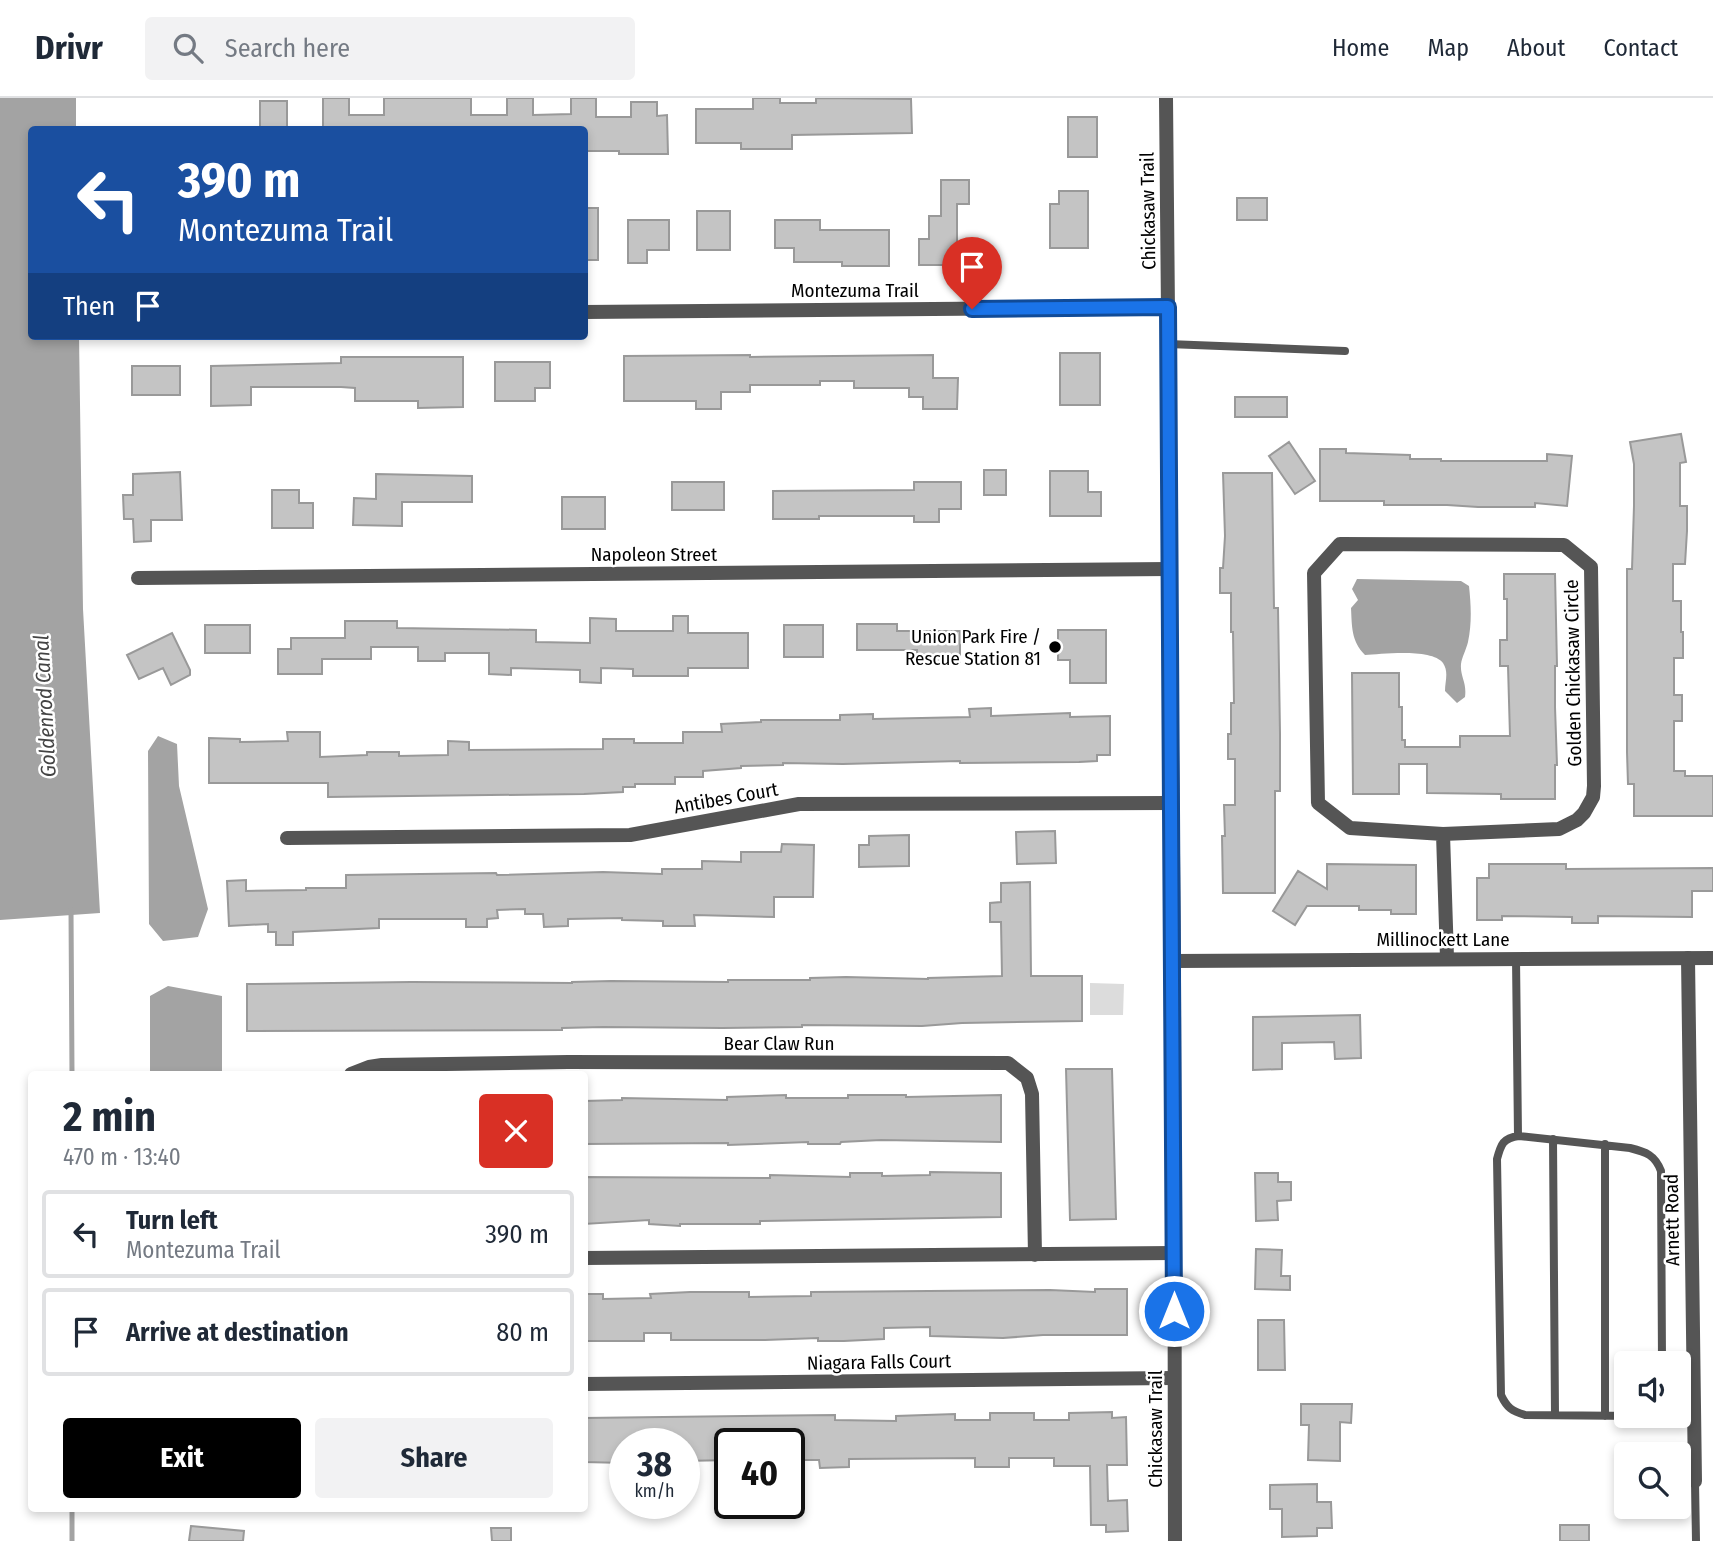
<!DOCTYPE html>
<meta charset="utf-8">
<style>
:root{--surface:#fff;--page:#f2f2f3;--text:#1f2937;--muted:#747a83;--line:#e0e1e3;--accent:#000}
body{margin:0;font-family:"Fira Sans Condensed",sans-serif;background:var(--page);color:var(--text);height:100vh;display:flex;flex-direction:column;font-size:26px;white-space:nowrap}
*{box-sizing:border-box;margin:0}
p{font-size:23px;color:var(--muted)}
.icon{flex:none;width:38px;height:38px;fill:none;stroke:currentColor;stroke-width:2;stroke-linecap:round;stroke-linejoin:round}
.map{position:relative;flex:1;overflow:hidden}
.side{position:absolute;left:28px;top:973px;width:560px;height:441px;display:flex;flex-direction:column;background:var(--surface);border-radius:7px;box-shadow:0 4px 10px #0003}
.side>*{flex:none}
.guide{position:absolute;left:28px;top:28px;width:560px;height:214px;border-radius:7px;box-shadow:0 4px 10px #0003;background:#1a4fa0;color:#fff;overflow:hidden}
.fabs{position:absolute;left:1614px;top:1253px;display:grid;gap:14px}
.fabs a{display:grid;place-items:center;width:77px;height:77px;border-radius:7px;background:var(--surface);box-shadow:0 4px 10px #0003;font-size:35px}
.speed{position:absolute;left:609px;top:1330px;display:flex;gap:14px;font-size:35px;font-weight:700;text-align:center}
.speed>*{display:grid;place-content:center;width:91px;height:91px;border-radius:50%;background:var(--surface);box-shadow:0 4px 10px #0003;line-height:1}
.speed small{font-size:18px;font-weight:400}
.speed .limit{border:4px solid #111;border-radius:10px;background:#fff;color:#111}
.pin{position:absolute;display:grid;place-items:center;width:60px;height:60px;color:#fff;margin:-72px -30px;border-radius:50% 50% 50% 0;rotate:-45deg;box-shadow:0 0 7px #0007}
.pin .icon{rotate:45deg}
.me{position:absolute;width:77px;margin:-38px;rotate:0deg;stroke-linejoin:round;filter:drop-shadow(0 0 5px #0008)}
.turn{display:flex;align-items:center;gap:24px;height:147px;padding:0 35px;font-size:32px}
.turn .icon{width:91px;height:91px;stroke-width:2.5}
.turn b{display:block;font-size:49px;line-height:60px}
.then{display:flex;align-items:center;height:66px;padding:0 35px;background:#0003;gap:14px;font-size:26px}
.round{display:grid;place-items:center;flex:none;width:74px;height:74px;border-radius:7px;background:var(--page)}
.overview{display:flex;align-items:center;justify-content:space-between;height:119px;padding:0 35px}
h1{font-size:42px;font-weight:700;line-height:52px}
.cta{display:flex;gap:14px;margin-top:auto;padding:14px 35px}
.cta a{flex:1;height:80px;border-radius:7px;background:var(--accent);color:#fff;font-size:28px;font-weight:700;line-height:80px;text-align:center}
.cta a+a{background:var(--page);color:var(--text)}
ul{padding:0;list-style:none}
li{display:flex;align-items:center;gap:21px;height:88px;margin:0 14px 10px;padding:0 21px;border:4px solid var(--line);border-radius:7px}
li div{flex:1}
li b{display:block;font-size:26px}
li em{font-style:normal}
header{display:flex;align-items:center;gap:42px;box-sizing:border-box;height:98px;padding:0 35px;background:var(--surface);border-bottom:2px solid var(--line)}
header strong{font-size:33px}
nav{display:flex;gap:38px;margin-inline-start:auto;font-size:24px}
.search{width:490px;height:63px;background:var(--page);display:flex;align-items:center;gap:18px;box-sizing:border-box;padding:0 24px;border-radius:7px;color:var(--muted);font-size:26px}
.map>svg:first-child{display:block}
</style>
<header>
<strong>Drivr</strong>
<div class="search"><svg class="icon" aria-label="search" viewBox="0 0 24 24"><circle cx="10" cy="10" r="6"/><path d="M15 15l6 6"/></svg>Search here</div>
<nav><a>Home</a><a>Map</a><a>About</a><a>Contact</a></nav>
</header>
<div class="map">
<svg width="1713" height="1443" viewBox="0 0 1713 1443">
<rect width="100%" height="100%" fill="#fff"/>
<path fill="#dcdcdc" d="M1090 885 1124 886 1123 917H1090Z"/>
<path fill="#a3a3a3" d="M0 0H76V31L32 32V238H79L83 511 100 815 0 822Z
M1357 481 1461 483 1469 488C1471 507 1472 525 1468 544 1466 552 1462 559 1461 566 1460 579 1467 584 1465 599L1457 605 1445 593C1445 583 1449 574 1443 565 1432 550 1382 556 1365 557 1351 543 1352 528 1351 510L1358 502 1352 491Z
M158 638 177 646 179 688 208 811 198 839 163 843 149 826 148 653Z
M168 888 222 898V976H150V898Z"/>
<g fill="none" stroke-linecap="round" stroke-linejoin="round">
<path stroke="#a3a3a3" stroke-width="5" d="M71 812 72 976
M72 1410V1443"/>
</g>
<path fill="#c4c4c4" stroke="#999" stroke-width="2" d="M323 0H349V17H384V0H471V17H507V0H533V17L571 16V0H596V19H631V4H657V18L667 17 668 56H619V53H584V32H323Z
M753 0H780V5H816V0L911 1 912 35 792 37V51H741V45H696V11H753Z
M260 3H287V32H260Z
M1068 19H1097V59H1068Z
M941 82H969V106H957V167H919V141H929V118H941Z
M1059 93H1088V150H1050V106H1059Z
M1237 100H1267V122H1237Z
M584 110H598V162H584Z
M697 113H730V152H697Z
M628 122H669V152H647V165H628Z
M775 122H820V132H889V168H842V164H794V150H775Z
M1060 255H1100V307H1060Z
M750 257V259L933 257V280H958L957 311H923V299H909V290H854V283H820V287H750V294H721V311H696V303H624V258Z
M341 259H463V309L418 310V303H355V290L341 289H251V307L211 308V268L341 265Z
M495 264H550V290H535V303H495Z
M132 268H180V297H132Z
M1235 299H1287V319H1235Z
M1681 336 1686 364 1680 365V408H1687V433L1685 466H1673V503H1681V534H1683V560H1674V597H1682V623H1674V673H1685V678H1713V718H1634V686H1628L1627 654V471H1632L1634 408V366L1630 344Z
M1289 344 1315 383 1295 396 1269 358Z
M1320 351H1346V355L1410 357V361H1441V363H1547V356L1572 358 1567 408 1535 405V409H1478L1447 407H1384V403H1320Z
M984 372H1006V397H984Z
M1050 373H1088V394H1101V418H1050Z
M180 374 182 422H151V443L134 444 133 421H124L123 397H133V376Z
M1223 375H1272L1274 510H1278L1280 636V693H1275V795H1223L1222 738H1225L1224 707H1235V661H1228V636H1231V605H1234L1233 534H1231V495H1220V470H1223L1225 438Z
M376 376 472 378V404H402V428L353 427 354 400 376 401Z
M672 384H724V412H672Z
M914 384H961V411H939V424H914V418H819V421H773V393L914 392Z
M272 392H299V405H313V430H272Z
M562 399H605V431H562Z
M1504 476H1555L1557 568H1555V609L1557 667H1555V701H1501V696L1427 695V666H1399V696H1353L1352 575H1399V609H1402V642H1405V649H1460V638H1510L1508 568H1500V542H1507V501H1504Z
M673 518H688V535H748V570H688V578H633V571L601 570V585L580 584V572L511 570V577L489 576V555H445V563H418V549H371V561H322V576H278V551H291V540H345V523H397V530L536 532V544L590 545V520L616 521V533H673Z
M857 526H897V533H960V564H917V552H857Z
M205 527H250V555H205Z
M784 527H823V559H784Z
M1058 532H1106V585H1070V562H1058Z
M172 535 190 572V577L171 587 163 570 139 581 127 557Z
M991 610V618L1070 615V619L1110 618V657H1097V663L1079 664 960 665V663L843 666 783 665V667L741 668V670L703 673V679H675V686H635V689H623V694L584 696 328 699V685H209V640L240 641V644L288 643 287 634H320V659L367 657V654H399V658L448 657V643L469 644V652L603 651V641H634V645H683V634H722L721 626 761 624V622H840V617L873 616V621L970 619 969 611Z
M1055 733 1056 765 1017 766 1016 734Z
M909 737V768L859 769V747H869V738Z
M782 746 814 747 813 799H774V819L694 817 695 828H663V823L622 822V820L568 821V828L544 829 543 816H525V811L497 812 498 820 487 821V829H466V821H379V830L293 834V847H276V834H268V826L229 828 227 783 246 782V793L306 792V790H346V777L496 775 497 777 603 774 662 776V771H702V763L741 764V754H781Z
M1327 766 1416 767V816H1391V812H1359V808H1307L1295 827 1273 813 1298 773 1327 791Z
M1489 766H1566V771L1713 770V793H1692V819L1598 818V825H1572V819L1502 818V822H1477V780H1489Z
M1030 784 1031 878H1082V923L962 925 922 928 802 927V929L722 930 603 929 562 930V932L247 933V886L411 884 572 885V884L611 883 728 884V882H810V880L846 879 928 881V880L1002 878 1001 824H990V805L1001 804V785Z
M1360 917 1361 960 1335 961 1334 944 1282 945V971L1253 972V919Z
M1066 971H1112L1116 1121 1070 1122Z
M786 997V1000H848V997H906V999L1001 997V1044L881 1042 841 1044 840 1046H808V1044L728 1047V1045L584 1046V1003L622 1002V1000L727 1002V999Z
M930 1074 1001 1075V1119L760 1123V1126H680V1128L649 1126V1122L584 1126V1079L770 1080V1077L850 1079V1075H882V1078L930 1077Z
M1255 1075H1278V1084H1291V1102L1277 1103 1278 1122 1256 1123Z
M1256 1151 1282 1152 1281 1178H1290V1192L1255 1191Z
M1095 1191H1127V1237H1043L1003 1240 930 1238V1229L884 1230V1241L844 1243H818V1240L765 1242H671V1235H644V1243H584V1196H603V1201L651 1200 650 1196 690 1194H749V1199L811 1198V1194L1050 1192 1095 1194Z
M1258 1222H1284L1285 1272H1258Z
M1301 1306H1352L1351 1325 1340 1324V1363L1308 1362 1309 1327H1301Z
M1112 1314V1320L1126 1319 1127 1367H1107L1108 1403 1127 1402 1128 1433 1106 1434V1427H1091L1090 1368H1054V1360H1009V1369H975V1360L849 1361V1369L820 1370 819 1362H789V1346H730V1362L684 1363V1346H625V1365L584 1364V1320L835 1317V1322L896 1323V1318L955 1316V1322H990V1315H1034V1322H1069V1315Z
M1317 1386V1404H1331L1332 1430H1317V1438L1282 1439V1411H1270V1387Z
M1560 1427H1589V1443H1560Z
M191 1428 244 1433 243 1443H189Z
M491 1430H511V1443H492Z"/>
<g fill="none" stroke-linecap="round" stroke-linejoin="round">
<path stroke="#555" stroke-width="8" d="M1168 246 1345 253
M1516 860 1518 1038
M1553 1041 1555 1317
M1605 1046V1318
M1639 1318 1525 1317C1512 1313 1507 1310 1501 1297L1497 1061C1501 1046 1503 1040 1519 1038L1630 1050C1646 1054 1655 1057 1661 1073L1662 1265
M1695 1383 1696 1443"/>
<path stroke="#555" stroke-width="14" d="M584 214 1168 209
M1340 446 1564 447 1591 469 1594 688 1593 699 1584 715 1577 722 1559 731 1443 736 1350 730 1318 705 1314 475Z
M138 480 1170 471
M1443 736 1447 860
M287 740 630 737 799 706 1171 705
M1688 860 1695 1383
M351 976 369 969 382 967 568 964 1008 965 1027 980 1032 996 1035 1157
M584 1160 1174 1155
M584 1286 1174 1280"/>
<path stroke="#555" stroke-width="14" d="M1166 0 1174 863 1175 1443
M1174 863 1713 860"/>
</g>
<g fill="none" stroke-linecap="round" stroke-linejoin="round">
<defs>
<path id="route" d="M972 211 1168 209 1174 1213"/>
</defs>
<use href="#route" stroke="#114b97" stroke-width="18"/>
<use href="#route" stroke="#1a73e8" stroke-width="12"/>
</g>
<circle fill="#000" stroke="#fff" stroke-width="2.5" cx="1055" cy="549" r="7"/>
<g text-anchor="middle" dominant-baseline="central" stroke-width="5" stroke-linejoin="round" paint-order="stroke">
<g font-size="19" fill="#000" stroke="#fff">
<text transform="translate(1148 113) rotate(-91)">Chickasaw Trail</text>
<text x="855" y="192">Montezuma Trail</text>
<text x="654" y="456">Napoleon Street</text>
<text transform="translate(1573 575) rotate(-91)">Golden Chickasaw Circle</text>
<text transform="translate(726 700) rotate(-10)">Antibes Court</text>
<text x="1443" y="841">Millinockett Lane</text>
<text x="779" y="945">Bear Claw Run</text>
<text transform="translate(1672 1122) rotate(-91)">Arnett Road</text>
<text transform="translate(879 1264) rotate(-1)">Niagara Falls Court</text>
<text transform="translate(1155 1331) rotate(-90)">Chickasaw Trail</text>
</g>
<g font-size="19" fill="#000" stroke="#fff" text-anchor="end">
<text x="1041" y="538">Union Park Fire /<tspan x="1041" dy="22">Rescue Station 81</tspan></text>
</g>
<g font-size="21" font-style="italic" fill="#444" stroke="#fff">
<text transform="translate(45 608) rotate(-93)">Goldenrod Canal</text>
</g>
</g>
</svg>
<div class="fabs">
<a><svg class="icon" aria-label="sound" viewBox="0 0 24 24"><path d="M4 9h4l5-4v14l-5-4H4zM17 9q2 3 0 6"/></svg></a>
<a><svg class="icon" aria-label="search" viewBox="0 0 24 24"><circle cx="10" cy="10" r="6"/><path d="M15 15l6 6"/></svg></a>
</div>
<div class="speed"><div>38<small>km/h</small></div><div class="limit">40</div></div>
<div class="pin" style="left:972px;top:211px;background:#d93025"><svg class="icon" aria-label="arrive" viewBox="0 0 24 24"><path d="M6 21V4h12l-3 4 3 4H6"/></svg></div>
<svg class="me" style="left:1174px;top:1213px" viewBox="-20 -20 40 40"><circle r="17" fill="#1a73e8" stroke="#fff" stroke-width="3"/><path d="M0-11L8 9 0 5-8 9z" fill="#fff"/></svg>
<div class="guide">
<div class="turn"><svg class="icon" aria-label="left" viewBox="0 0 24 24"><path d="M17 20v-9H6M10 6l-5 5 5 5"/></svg><div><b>390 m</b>Montezuma Trail</div></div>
<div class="then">Then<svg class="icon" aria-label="arrive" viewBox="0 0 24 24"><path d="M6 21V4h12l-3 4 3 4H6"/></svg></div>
</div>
<section class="side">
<div class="overview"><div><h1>2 min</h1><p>470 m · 13:40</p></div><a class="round" style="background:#d93025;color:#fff"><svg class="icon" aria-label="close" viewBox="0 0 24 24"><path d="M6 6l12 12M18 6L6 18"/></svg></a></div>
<ul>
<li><svg class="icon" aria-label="left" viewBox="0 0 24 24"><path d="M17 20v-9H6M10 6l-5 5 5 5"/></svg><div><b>Turn left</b><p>Montezuma Trail</p></div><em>390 m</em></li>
<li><svg class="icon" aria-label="arrive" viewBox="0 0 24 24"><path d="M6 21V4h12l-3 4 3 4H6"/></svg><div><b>Arrive at destination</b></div><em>80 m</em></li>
</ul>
<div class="cta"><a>Exit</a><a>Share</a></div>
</section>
</div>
